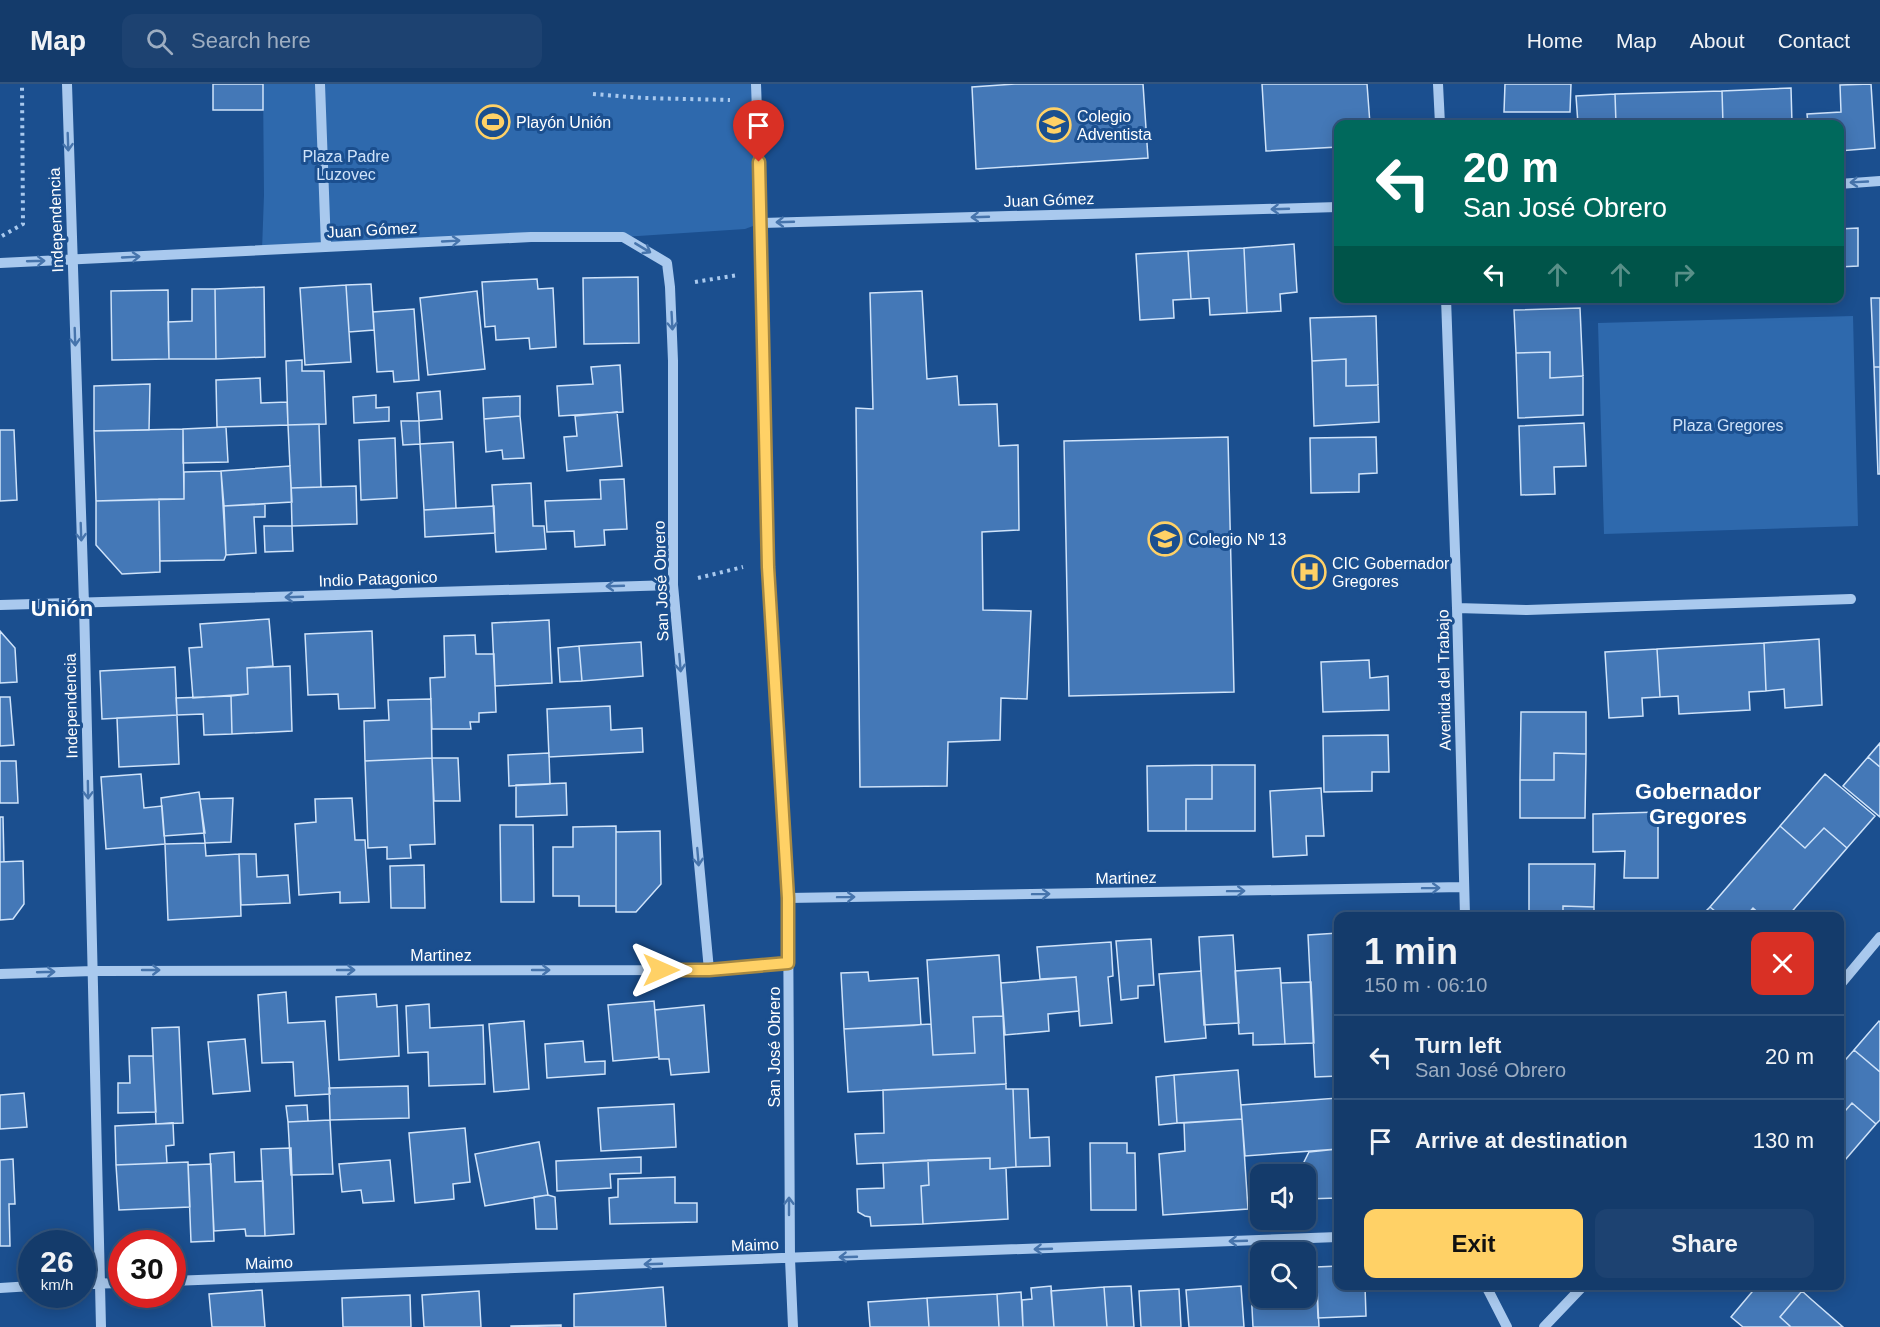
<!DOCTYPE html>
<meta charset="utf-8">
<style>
:root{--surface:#143b6b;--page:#1d4271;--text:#f1f3f6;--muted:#9dadc1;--line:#33557e;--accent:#ffd166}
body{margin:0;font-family:Arial,sans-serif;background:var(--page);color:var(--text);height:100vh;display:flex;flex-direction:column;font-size:22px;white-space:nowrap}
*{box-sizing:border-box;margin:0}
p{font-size:20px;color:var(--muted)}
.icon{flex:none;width:33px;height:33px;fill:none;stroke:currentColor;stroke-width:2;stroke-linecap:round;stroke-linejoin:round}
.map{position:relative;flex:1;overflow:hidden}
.sheet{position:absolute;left:1334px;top:828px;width:510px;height:378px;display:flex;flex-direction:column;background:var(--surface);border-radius:12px;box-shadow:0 3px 15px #0003,0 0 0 2px var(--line)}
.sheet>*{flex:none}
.top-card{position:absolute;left:1334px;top:36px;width:510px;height:183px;border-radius:12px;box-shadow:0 3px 15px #0003,0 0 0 2px var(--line);background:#00695c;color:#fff;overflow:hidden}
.fabs{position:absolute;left:1250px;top:1080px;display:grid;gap:12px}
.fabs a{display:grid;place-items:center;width:66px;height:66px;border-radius:12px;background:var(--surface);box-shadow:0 3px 15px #0003,0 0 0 2px var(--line);font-size:30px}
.speed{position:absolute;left:18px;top:1146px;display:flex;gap:12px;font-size:30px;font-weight:700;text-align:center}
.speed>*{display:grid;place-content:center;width:78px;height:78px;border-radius:50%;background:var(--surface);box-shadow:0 3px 15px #0003,0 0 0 2px var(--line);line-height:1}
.speed small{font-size:15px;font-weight:400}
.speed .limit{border:9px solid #d22;background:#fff;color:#111}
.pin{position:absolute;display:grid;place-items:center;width:51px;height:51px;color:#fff;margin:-62px -26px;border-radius:50% 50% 50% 0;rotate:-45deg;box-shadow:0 0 6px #0007}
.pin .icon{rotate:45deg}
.me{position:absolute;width:66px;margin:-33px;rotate:90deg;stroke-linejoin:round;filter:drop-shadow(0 0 4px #0008)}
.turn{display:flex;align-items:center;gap:21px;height:126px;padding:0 30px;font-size:27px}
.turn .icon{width:78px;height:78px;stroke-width:2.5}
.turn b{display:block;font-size:42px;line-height:51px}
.lanes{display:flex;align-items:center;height:57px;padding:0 30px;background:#0003;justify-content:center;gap:30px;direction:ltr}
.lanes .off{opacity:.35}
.round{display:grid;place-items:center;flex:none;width:63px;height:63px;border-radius:12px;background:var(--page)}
.overview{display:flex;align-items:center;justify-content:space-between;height:102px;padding:0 30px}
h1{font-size:36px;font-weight:700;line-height:45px}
.button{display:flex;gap:12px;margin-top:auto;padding:12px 30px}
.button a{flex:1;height:69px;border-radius:12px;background:var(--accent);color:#111;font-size:24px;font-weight:700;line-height:69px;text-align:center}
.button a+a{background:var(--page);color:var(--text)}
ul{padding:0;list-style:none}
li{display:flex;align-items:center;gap:18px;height:84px;padding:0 30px;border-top:2px solid var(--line)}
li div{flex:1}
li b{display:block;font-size:22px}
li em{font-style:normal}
header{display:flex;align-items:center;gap:36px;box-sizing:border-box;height:84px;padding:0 30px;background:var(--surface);border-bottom:2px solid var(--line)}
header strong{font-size:28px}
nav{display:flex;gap:33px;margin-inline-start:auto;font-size:21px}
.search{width:420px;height:54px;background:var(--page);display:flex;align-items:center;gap:15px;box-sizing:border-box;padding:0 21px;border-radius:12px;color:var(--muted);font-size:22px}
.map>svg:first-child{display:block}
</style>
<header>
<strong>Map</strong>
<div class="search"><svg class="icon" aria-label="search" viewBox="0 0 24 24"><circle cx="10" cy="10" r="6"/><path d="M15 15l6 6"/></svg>Search here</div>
<nav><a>Home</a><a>Map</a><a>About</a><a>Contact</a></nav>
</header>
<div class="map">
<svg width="1880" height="1243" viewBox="0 0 1880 1243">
<rect width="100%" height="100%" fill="#1b4f8f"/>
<path fill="#2e69ad" d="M263 0H757L761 139 745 145 623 153 262 166 264 111Z
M1853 232 1858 442 1604 450 1598 239Z"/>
<path fill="#4478b7" stroke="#cfe3fa" stroke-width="1.5" d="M213 0H263V26H213Z
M1015 0H1143L1148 74 976 85 972 3Z
M1262 0H1367L1370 40H1338V63L1266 67Z
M1505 0H1571L1570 28H1504Z
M1871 0 1875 64 1839 67V40H1808L1807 30 1841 28 1840 1Z
M1791 4 1792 40H1723L1722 7Z
M1722 7 1723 40H1750H1616L1615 10Z
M1615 10 1616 40H1578L1576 12Z
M1858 144V182L1839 183V145Z
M1294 160 1297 208 1280 210 1281 227 1247 229 1244 164Z
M1244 164 1247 229 1210 231 1209 214 1191 215 1188 167Z
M1188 167 1191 215 1173 216 1174 234 1140 236 1136 170Z
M638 193 639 259 584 260 583 194Z
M537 195 538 205 553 204 556 263 530 265 529 254 496 256 495 242 485 243 482 198Z
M371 200 374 246 349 248 346 201Z
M346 201 351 278 305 281 300 204Z
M264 203 265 273 216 275 215 205Z
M192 205H215L216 275H169L168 238 192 237Z
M168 206 169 275 112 276 111 207Z
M477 207 485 285 428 291 420 214Z
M922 207 927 295 957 292 959 321 997 320 999 362 1018 361 1019 446 982 448 983 526 1031 527 1027 615 1001 614 1000 656 948 658 947 702 860 703 856 324 873 325 870 209Z
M1568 214H1632V217L1568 219Z
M1871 214H1880V283H1874Z
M1580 224 1583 292 1550 294V268L1516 269 1514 226Z
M414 225 419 296 394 298 393 287 377 288 373 228Z
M1376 232 1378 301 1346 302V275L1312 277 1310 234Z
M1550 268V294L1583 292V331L1518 334 1516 269Z
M1346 275V302L1378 301 1379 338 1314 342 1312 277Z
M302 276V287H324L326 340 288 341 286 277Z
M620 281 623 328 559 332 557 302 593 300 591 283Z
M1874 283H1880V390H1878Z
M260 294 261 319 287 318 288 341 217 343 216 296Z
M150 300 149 346 94 347V302Z
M440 307 442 335 419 337 417 309Z
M376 311V324L389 323V337L354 339 353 313Z
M520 312V332L484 335 483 314Z
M617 328 622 382 567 387 564 353 577 352 575 332Z
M520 332 524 374 503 375 502 366 486 368 484 335Z
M401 337H419L420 360 403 361Z
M1584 339 1586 382 1554 383 1555 410 1521 411 1519 342Z
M319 340 321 403 291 404 288 341Z
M226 343 228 378 183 379V345Z
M183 345 184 415 96 417 94 347Z
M0 346H14L17 416 0 417Z
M1228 353 1234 608 1069 612 1064 357Z
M1376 353 1377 389 1359 390V408L1311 409 1310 354Z
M395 354 397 414 361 416 359 356Z
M453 358 456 424 424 426 420 360Z
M290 382 292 418 224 422 221 387Z
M221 387 226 471 224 476 160 477 159 415H184V388Z
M624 395 627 445 604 446 605 461 575 463 574 447 547 448 545 417 601 415 600 396Z
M531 399 533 442H544L546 465 496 468 492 401Z
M356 402 357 440 292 442 291 404Z
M159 415 160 488 122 490 96 461V417Z
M265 420V433H254L256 469 226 471 224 422Z
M494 422 495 449 425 453 424 426Z
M264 442H292L293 467 265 468Z
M269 535 273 582 247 584 248 610 193 614 189 564 202 563 200 540Z
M549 536 552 599 495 602 492 539Z
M0 547 15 564 17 598 0 599Z
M372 547 375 624 339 625 338 610 308 611 305 550Z
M475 551 476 570H494L496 628 479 629V638H470L471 645H432L430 594 445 593 444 552Z
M1819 555 1822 621 1785 624 1784 605 1766 607 1764 559Z
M641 558 643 592 582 597 579 562Z
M1764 559 1766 607 1749 608 1750 626 1679 630 1678 612 1660 613 1657 565Z
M579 562 582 597 560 598 558 564Z
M1657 565 1660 613 1642 614 1643 632 1609 634 1605 568Z
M1369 576 1370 594 1388 592 1389 626 1323 628 1321 578Z
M290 582 292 647 232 650 231 612 248 610 247 584Z
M175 583 177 631 102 635 100 587Z
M231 612 232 650 204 651 203 630 177 631 176 614Z
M0 613H10L14 661 0 662Z
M431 615 432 674 365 677 364 637 389 636 388 616Z
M610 622 611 646 642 644 643 668 549 673 547 625Z
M1521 628H1586V670L1554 669V696H1520Z
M177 631 179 680 119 683 117 634Z
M1388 651 1389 688H1372V707L1324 708 1323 652Z
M1880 659V683L1868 673Z
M549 669 550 700 509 702 508 671Z
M1554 669 1586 670 1585 734H1520V696H1554Z
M1868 673 1880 683V733L1843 702Z
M432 674H458L460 717H434Z
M432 674 435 760 410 761 411 774 387 775V763L368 764 365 677Z
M0 677H16L18 719H0Z
M1212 681H1255V747H1186V715H1212Z
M1212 681V715H1186V747H1148L1147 682Z
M141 690 144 724 162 722 165 760 106 765 101 693Z
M1825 690 1875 732 1847 764 1824 744 1805 764 1780 742Z
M566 699 567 731 516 733V701Z
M1321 704 1324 752H1306L1307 771 1273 773 1270 707Z
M199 708 205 749 164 752 161 714Z
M233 714 231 758 205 759 200 715Z
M352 714 355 756H365L369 818 340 819V808L299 811 295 740 316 738 315 715Z
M1658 728V794H1624L1625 767 1593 768V730Z
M0 733H3L4 778H0Z
M500 741H533L534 818H501Z
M616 742V822H579V812H553V763H573V743Z
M1780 742 1805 764 1824 744 1847 764 1788 832H1762L1753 824 1746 832H1721L1710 823Z
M660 747 661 800 636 828H616V748Z
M205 759 206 772 239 770 241 832 168 836 165 760Z
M239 770H256L257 793 288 791 290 819 241 821Z
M23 777 24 820 13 835 0 836V778Z
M1529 780H1595L1594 823 1563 822V832H1529Z
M424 781 425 824H391L390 782Z
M1563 822 1594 823V832H1563Z
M1710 823 1721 832H1701Z
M1338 849V992L1315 993 1308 851Z
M1233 851 1239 939 1204 941 1199 853Z
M1151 855 1154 901 1138 902V914L1121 916 1116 857Z
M1111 858 1113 892 1108 893 1112 939 1080 942 1076 893 1040 895 1037 863Z
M999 871 1003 932 973 933 975 969 933 971 927 876Z
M1280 884 1285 960 1253 961V949L1239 950 1235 887Z
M1201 887 1206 954 1165 958 1159 890Z
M868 888 869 897 918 894 921 941 844 945 841 889Z
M1076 893 1079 927 1048 930 1049 947 1005 951 1001 899Z
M1311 898 1314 959 1285 960 1281 899Z
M286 908 288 939 325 937 330 1010 295 1012 293 978 262 979 258 911Z
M376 910 377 923 397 921 399 972 339 976 336 913Z
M654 917 659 973 613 977 608 921Z
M429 920 430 944 483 941 485 1000 429 1002 428 968 408 969 406 922Z
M704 921 709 988 671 991 669 975H659L655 926Z
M1003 932 1006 1000 848 1008 844 945 931 940 933 971 975 969 973 933Z
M524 937 529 1005 494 1008 489 940Z
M1879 937 1880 938V988L1854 966Z
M179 943 183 1039 156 1040 152 944Z
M245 955 250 1007 213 1010 208 958Z
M583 957 585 978 605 977V990L547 994 545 960Z
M1854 966 1880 988V1036L1876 1040 1852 1019 1839 1034V983Z
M129 972H153L156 1028 118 1029V999H130Z
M1238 986 1242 1035 1177 1039 1174 991Z
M1174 991 1177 1039 1159 1041 1156 993Z
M1006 1000V1005H1013L1016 1083 990 1085V1074L857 1080 855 1050 884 1049 883 1006Z
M408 1002 409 1034 330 1036 329 1004Z
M1013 1005H1028L1030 1054 1049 1053 1050 1082 1016 1083Z
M24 1009 27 1043 0 1045V1011Z
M1338 1014V1065L1245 1072 1241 1021Z
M1852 1019 1876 1040 1839 1083V1034Z
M674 1020 676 1063 601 1067 598 1024Z
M307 1021 308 1037 288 1038 286 1022Z
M1242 1035 1248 1125 1163 1131 1159 1070 1185 1067 1184 1039Z
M330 1036 333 1090 291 1091 288 1038Z
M173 1039 174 1061 166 1062 167 1079 116 1081 115 1042Z
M465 1044 470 1098 453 1100 454 1115 415 1119 409 1049Z
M539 1058 548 1111 485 1122 475 1070Z
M1090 1059H1127V1069H1135L1136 1126H1091Z
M291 1064 294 1150 265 1152 261 1065Z
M1338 1065V1114L1305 1115V1090H1298L1309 1068Z
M234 1068 235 1098 263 1097 265 1152H246L245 1145 214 1147 210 1070Z
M641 1073V1089L610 1090 611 1104 557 1107 556 1077Z
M990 1074V1085L1006 1084 1008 1135 923 1140 921 1102 929 1101 928 1076Z
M13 1075 15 1120H9L10 1162H0V1076Z
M390 1076 394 1117 363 1119 361 1106 342 1108 339 1080Z
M928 1076 929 1101 921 1102 923 1140 871 1142 870 1133 865 1132 858 1128 857 1105 884 1104 883 1079Z
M188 1078 190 1123 119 1126 116 1081Z
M211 1080 214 1157 191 1158 188 1081Z
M675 1093V1119H697V1138L610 1140 609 1114 618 1113V1095Z
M548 1111 555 1113 557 1145H536L534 1113Z
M1338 1182V1202H1365L1366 1232 1318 1234 1316 1183Z
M1305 1183H1316L1319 1243H1253L1250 1186H1260V1214H1305Z
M1051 1202 1054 1243H1023L1022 1216 1032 1215 1031 1204Z
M1131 1202 1134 1243H1107L1104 1203Z
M1241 1202 1244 1243H1189L1186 1206Z
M1757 1202H1795L1802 1207 1780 1233 1791 1243H1743L1731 1233Z
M663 1203 666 1243H574V1210Z
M1104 1203 1107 1243H1054L1051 1207Z
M1179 1205 1181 1243H1141L1139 1207Z
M262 1206 265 1243H212L209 1210Z
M479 1207 481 1243H424L422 1211Z
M1802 1207 1812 1216 1843 1243H1791L1780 1233Z
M1021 1208 1023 1243H999L997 1210Z
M997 1210 999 1243H929L927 1214Z
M410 1211 411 1243H343L342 1214Z
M927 1214 929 1243H870L868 1218Z
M561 1241V1243H511V1242Z"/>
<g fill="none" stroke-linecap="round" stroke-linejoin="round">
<path stroke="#a9c9ee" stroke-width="4" stroke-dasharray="3 4.5" stroke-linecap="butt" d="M593 10 643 14 730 16
M2 152 23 140 22 0
M695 198 738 191
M698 494 743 483"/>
<path stroke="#a9c9ee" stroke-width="10" d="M67 0 84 520 101 1243
M320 0 326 163
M756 0 761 139 768 483 788 814 790 1175 793 1243
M1438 0 1440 40
M1839 100 1880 97
M761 139 1338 123
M0 179 531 153H623L667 179 670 203 673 277V501L709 886
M1446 214 1457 524 1465 832
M0 521 673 501
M1457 524 1527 526 1851 515
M788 814 1464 803
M0 890 93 887 709 886 788 879
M1839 902 1880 853
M172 1197 1338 1153
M82 1200 122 1199
M1486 1202 1507 1243
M0 1204 32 1202
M1544 1243 1583 1202"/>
</g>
<defs><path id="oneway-shaft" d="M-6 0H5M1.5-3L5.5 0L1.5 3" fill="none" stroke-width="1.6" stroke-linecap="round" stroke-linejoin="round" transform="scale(1.5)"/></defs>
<g stroke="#4674ac">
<use href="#oneway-shaft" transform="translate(68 58) rotate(88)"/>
<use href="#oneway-shaft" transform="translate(1859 98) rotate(177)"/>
<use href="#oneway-shaft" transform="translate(1280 125) rotate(178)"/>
<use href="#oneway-shaft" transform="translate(980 133) rotate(178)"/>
<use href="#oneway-shaft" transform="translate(785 138) rotate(178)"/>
<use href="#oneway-shaft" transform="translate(451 157) rotate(-3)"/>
<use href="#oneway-shaft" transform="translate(643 164) rotate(31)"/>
<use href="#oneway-shaft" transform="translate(131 173) rotate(-3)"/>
<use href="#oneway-shaft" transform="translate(36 177) rotate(-2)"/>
<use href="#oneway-shaft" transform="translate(672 237) rotate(87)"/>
<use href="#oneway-shaft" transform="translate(75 253) rotate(88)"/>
<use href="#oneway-shaft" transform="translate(81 448) rotate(88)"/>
<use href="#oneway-shaft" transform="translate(615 502) rotate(178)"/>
<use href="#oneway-shaft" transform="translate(294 513) rotate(178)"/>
<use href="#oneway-shaft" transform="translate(680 579) rotate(85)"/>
<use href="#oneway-shaft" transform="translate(88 706) rotate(89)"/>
<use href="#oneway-shaft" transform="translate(698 773) rotate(85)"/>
<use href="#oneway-shaft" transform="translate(1431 804) rotate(-1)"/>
<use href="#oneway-shaft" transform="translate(1236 807) rotate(-1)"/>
<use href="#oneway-shaft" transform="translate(1041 810) rotate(-1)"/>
<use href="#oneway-shaft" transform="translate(846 813) rotate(-1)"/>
<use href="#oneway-shaft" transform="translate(151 886)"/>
<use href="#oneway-shaft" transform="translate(346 886)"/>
<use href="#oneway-shaft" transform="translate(541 886)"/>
<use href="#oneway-shaft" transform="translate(46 888) rotate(-2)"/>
<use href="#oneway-shaft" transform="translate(789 1122) rotate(-90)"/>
<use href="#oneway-shaft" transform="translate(1238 1157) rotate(178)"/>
<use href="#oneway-shaft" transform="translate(1043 1165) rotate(178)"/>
<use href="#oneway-shaft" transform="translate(848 1173) rotate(178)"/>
<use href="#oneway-shaft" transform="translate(653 1180) rotate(178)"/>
</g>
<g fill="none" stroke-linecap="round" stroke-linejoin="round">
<defs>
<path id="route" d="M661 886H709L788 879V814L768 483 759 78"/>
</defs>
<use href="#route" stroke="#a68842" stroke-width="15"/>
<use href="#route" stroke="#ffd166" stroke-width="10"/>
</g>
<defs>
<symbol id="stadium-ring" viewBox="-11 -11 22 22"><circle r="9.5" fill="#1b4f8f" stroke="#ffd166" stroke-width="1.5"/><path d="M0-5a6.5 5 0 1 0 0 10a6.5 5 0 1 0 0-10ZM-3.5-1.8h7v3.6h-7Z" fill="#ffd166"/></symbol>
<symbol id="school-ring" viewBox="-11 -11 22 22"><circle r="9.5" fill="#1b4f8f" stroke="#ffd166" stroke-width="1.5"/><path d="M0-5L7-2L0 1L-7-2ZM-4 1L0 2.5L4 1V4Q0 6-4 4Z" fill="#ffd166"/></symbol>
<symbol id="hospital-ring" viewBox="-11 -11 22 22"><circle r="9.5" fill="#1b4f8f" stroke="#ffd166" stroke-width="1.5"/><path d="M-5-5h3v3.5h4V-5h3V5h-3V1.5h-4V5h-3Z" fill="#ffd166"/></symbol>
</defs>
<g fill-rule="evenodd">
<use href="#stadium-ring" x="474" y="19" width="38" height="38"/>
<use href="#school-ring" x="1035" y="22" width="38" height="38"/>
<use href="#school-ring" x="1146" y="436" width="38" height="38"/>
<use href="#hospital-ring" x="1290" y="469" width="38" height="38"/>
</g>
<g text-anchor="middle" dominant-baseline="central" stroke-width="6" stroke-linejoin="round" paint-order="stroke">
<g font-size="16" fill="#fff" stroke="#1b4f8f" text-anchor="start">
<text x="1077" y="32">Colegio<tspan x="1077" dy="18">Adventista</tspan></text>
<text x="516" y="38">Playón Unión</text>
<text x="1188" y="455">Colegio Nº 13</text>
<text x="1332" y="479">CIC Gobernador<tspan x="1332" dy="18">Gregores</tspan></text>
</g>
<g font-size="16" fill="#cfe3fa" stroke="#1b4f8f">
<text x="346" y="72">Plaza Padre<tspan x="346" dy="18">Luzovec</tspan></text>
<text x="1728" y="341">Plaza Gregores</text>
</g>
<g font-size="16" fill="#fff" stroke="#1b4f8f">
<text transform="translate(1049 116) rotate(-2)">Juan Gómez</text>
<text transform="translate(56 136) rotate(-92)">Independencia</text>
<text transform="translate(372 146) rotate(-3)">Juan Gómez</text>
<text transform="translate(378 495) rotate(-2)">Indio Patagonico</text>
<text transform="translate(661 497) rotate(-92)">San José Obrero</text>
<text transform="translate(1444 596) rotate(-91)">Avenida del Trabajo</text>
<text transform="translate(71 622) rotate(-91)">Independencia</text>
<text transform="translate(1126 794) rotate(-1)">Martinez</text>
<text x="441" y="871">Martinez</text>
<text transform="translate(774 963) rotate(-90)">San José Obrero</text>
<text transform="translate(755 1161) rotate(-2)">Maimo</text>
<text transform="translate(269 1179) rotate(-2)">Maimo</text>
</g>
<g font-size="22" font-weight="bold" fill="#fff" stroke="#1b4f8f">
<text x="62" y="524">Unión</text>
<text x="1698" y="707">Gobernador<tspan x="1698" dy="25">Gregores</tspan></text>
</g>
</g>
</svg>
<div class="fabs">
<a><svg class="icon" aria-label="sound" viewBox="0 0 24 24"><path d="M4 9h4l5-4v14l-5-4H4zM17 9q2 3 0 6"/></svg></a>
<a><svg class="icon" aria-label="search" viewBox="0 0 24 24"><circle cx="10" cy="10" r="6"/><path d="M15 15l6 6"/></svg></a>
</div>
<div class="speed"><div>26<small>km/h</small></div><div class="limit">30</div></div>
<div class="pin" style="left:759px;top:78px;background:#d93025"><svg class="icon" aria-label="arrive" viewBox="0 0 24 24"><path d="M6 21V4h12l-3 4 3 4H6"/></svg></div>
<svg class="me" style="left:661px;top:886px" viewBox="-20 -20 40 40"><path d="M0-17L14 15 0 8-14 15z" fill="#ffd166" stroke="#fff" stroke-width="4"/></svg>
<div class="top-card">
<div class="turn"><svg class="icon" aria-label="left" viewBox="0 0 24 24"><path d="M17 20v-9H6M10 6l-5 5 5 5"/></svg><div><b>20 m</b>San José Obrero</div></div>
<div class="lanes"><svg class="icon" aria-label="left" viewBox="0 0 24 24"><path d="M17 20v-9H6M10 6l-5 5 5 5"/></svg><svg class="icon off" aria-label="ahead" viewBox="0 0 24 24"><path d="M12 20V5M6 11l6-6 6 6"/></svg><svg class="icon off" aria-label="ahead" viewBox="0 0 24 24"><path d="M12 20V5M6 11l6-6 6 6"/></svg><svg class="icon off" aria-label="right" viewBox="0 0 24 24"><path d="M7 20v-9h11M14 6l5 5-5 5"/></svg></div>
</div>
<section class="sheet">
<div class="overview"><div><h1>1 min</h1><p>150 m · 06:10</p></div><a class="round" style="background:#d93025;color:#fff"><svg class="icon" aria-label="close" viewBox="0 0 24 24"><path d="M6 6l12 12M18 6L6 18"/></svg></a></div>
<ul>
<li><svg class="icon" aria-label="left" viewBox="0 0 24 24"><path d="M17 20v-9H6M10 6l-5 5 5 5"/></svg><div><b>Turn left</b><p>San José Obrero</p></div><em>20 m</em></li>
<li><svg class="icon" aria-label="arrive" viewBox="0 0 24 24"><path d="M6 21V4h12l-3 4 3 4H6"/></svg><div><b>Arrive at destination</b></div><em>130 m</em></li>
</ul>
<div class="button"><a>Exit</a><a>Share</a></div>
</section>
</div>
